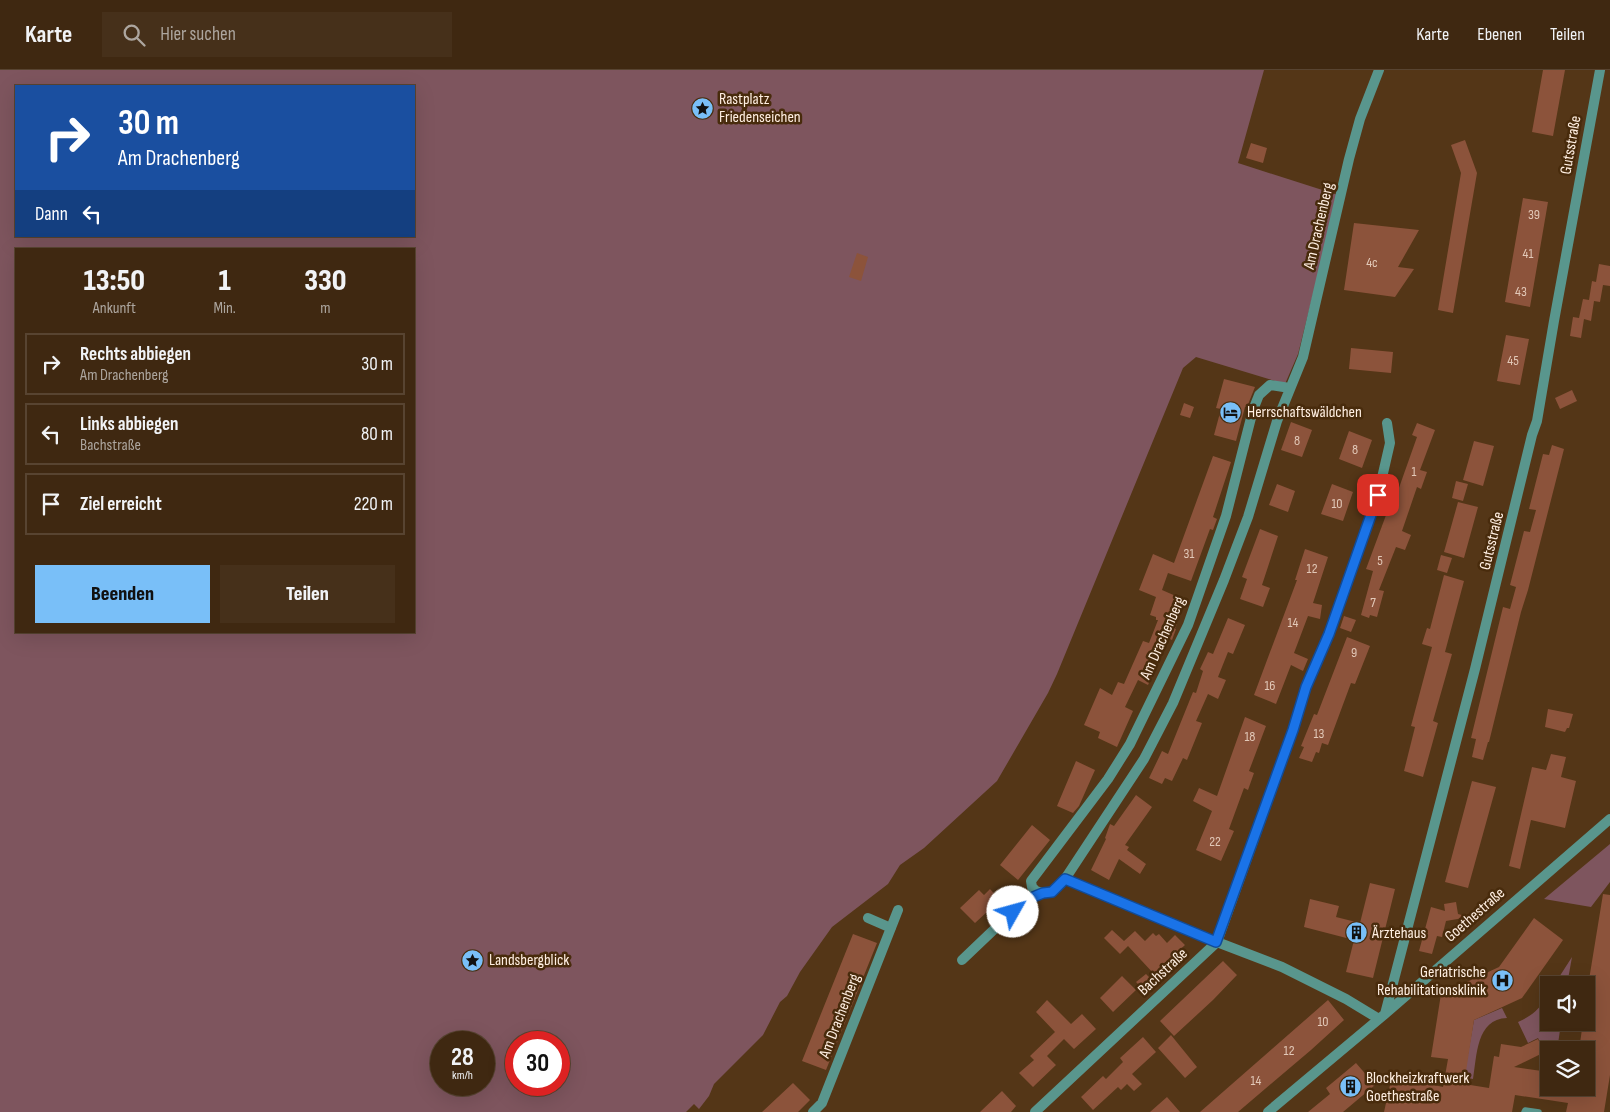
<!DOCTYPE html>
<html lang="de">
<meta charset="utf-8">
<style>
:root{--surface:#3f2811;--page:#46301a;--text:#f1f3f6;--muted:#ada69f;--line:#584431;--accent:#79bff8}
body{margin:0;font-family:"Sofia Sans Condensed",sans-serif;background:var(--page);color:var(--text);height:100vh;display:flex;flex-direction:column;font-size:19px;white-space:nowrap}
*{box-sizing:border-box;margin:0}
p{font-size:16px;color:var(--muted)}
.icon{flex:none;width:28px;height:28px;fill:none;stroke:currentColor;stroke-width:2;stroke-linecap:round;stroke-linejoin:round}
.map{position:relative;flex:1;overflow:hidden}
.details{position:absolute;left:15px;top:178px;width:400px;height:385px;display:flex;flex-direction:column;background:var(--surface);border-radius:0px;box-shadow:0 5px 20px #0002,0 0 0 1px var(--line)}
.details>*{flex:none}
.guide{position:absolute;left:15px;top:15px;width:400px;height:152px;border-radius:0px;box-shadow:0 5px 20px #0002,0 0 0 1px var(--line);background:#1a4fa0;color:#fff;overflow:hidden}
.controls{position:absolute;left:1540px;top:906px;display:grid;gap:10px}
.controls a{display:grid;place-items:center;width:55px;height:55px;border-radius:0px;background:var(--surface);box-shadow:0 5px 20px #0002,0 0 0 1px var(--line);font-size:25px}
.speed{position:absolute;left:430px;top:961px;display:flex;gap:10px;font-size:25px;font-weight:700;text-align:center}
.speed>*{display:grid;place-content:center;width:65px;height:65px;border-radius:50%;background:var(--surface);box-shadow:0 5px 20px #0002,0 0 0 1px var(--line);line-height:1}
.speed small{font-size:12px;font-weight:400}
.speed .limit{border:8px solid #d22;background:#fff;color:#111}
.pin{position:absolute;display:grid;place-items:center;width:42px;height:42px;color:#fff;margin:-21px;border-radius:10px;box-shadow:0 2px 8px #0006}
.me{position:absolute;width:55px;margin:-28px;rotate:52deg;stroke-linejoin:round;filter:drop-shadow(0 0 4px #0008)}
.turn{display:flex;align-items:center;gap:18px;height:105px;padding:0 20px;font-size:22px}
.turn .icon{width:65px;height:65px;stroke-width:2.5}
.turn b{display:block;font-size:35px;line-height:42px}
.then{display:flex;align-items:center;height:48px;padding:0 20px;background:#0003;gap:10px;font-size:19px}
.eta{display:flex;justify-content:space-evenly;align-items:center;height:85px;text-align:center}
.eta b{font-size:30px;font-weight:800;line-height:35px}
.primary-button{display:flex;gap:10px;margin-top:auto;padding:10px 20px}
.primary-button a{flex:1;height:58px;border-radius:0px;background:var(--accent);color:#111;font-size:20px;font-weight:800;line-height:58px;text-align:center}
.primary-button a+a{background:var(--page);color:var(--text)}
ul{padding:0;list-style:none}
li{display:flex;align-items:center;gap:15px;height:62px;margin:0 10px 8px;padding:0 10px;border:2px solid var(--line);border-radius:0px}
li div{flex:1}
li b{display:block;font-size:19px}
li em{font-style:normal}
header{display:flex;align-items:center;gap:30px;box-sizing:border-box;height:70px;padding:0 25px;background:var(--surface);border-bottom:1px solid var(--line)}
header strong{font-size:24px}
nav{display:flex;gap:28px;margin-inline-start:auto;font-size:18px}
.search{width:350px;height:45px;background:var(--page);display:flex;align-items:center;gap:12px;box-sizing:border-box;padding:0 18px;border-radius:0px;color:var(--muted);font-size:19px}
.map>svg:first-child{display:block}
</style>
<header>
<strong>Karte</strong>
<div class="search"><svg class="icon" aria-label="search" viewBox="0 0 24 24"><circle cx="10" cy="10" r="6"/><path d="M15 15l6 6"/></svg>Hier suchen</div>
<nav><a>Karte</a><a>Ebenen</a><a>Teilen</a></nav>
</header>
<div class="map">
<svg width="1610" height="1042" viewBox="0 0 1610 1042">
<rect width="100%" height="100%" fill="#543617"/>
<path fill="#7e555e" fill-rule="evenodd" d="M0 0H1264L1238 93 1338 125 1298 284 1285 314 1196 287 1183 298 1057 604 1048 623 997 711 924 778 900 795 888 814 832 857 800 902 787 926 780 932 763 965 714 1014 709 1026 699 1039 694 1034 686 1042H0ZM16 16H414V166H16ZM16 179H414V561H16ZM441 972H484V1015H441ZM516 972H559V1015H516Z
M1610 774V812L1591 837 1544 829Z
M1572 887 1567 915H1554Z
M1549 924V952L1561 953 1558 974 1544 980 1538 968 1528 973 1518 952C1535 944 1539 939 1549 924Z
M1502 938 1507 948C1476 949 1477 986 1473 1009L1464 1007 1474 950Z"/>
<path fill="#8c533b" d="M1543 0H1565L1553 66 1532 62Z
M1465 70 1477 103 1453 243 1438 240 1461 103 1451 75Z
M1251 73 1267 78 1263 93 1246 88Z
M1523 128 1548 132 1530 237 1505 232Z
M1354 153 1419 160 1398 197 1414 199 1395 227 1344 220Z
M857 183 868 187 861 211 849 207Z
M1599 194 1610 196V216L1603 215 1600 232 1594 231 1591 251 1584 249 1581 268 1570 266 1573 247 1579 248 1583 229 1589 230 1592 211 1596 212Z
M1506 265 1529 269 1520 315 1497 311Z
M1351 278 1393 282 1391 303 1349 299Z
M1224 309 1255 317 1247 337H1245L1236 371 1214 365 1221 339 1216 338Z
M1572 320 1577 331 1560 339 1555 328Z
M1184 333 1194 337 1190 348 1180 345Z
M1291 352 1312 360 1302 387 1281 380Z
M1417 353 1435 360 1420 400 1427 402 1421 419 1417 417 1402 461 1411 465 1405 480 1396 477 1379 520 1384 521 1377 547 1370 545 1369 548 1361 545 1373 501 1366 499 1392 429H1395L1417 367 1412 365Z
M1349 361 1372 370 1362 398 1339 389Z
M1474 371 1494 376 1483 416 1463 410Z
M1552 375 1564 379 1528 520 1521 542 1489 672H1488L1483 690 1472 687 1476 669 1471 668 1503 537 1510 539 1516 517 1510 515 1524 461 1530 462 1536 440 1529 439 1543 384 1549 385Z
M1213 386 1231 392 1213 447 1217 449 1213 460 1210 459 1191 511 1168 503 1162 520 1185 530 1175 559H1176L1172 570 1168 568 1148 615 1138 610 1125 637 1133 641 1117 677 1098 668 1100 662 1084 655 1100 618 1112 625 1118 612 1124 614 1143 571 1149 573 1158 550H1156V547L1150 545 1156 527 1139 520 1153 484 1174 493Z
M1456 411 1468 414 1463 431 1452 428Z
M1277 414 1295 421 1288 442 1269 435Z
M1332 414 1353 422 1343 451 1321 444Z
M1458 432 1478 437 1464 488 1444 482Z
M1260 459 1278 466 1262 515 1270 518 1263 537 1240 529 1247 509 1242 507Z
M1305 479 1328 487 1313 533 1322 535 1320 549 1308 546 1294 583 1308 589 1303 601 1291 595 1276 634 1254 625 1297 510H1295Z
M1441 485 1452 488 1447 503 1437 500Z
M1444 505 1464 511 1445 582 1452 584 1433 651 1438 653 1423 707 1404 701 1415 657 1411 656 1432 577 1422 574 1427 558 1430 559Z
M1344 546 1356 550 1351 562 1340 558Z
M1228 548 1245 555 1233 584 1228 582 1218 607 1226 610 1218 629 1208 624 1196 651 1202 653 1187 690 1183 688 1172 711 1165 708 1162 714 1149 708 1162 681 1168 684 1193 622 1196 623 1203 601 1200 599 1208 582 1213 584Z
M1347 567 1370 576 1355 614 1351 613 1328 675 1322 673 1319 683 1316 682 1312 692 1299 688 1304 677 1301 676 1314 644 1317 645Z
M1548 639 1573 644 1569 658H1567L1565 662 1545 657Z
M1245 647 1266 656 1249 701 1254 703 1248 720 1244 718 1229 759 1234 761 1221 791 1196 780 1212 741 1193 731 1199 718 1217 726Z
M1551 684 1566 687 1561 707 1576 711 1565 758 1531 750 1520 799 1509 796 1532 697 1546 700Z
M1076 691 1095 700 1079 736 1073 743 1057 736Z
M1472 711 1496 717 1468 818 1445 812Z
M1136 725 1152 737 1125 775 1129 777 1127 780 1146 794 1140 804 1119 789 1109 810 1091 800 1106 769 1105 768 1110 754 1114 756Z
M1032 755 1050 770 1018 810 1000 795Z
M1370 813 1395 819 1373 908 1346 902 1354 870 1304 857 1310 829 1339 836 1336 847 1360 853Z
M990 819 1000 830 975 853 960 838 979 820 984 825Z
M1603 824 1610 825V1005L1604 1042H1566L1568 1033 1515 1025 1512 1042H1384L1392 1006 1443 1017 1448 989 1431 987 1441 924 1499 897 1534 848 1563 870 1522 928 1474 950 1464 1014 1489 1018 1494 986 1499 987 1501 974 1521 977 1538 969 1543 980H1549L1514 997 1549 1002V1018H1586V980H1579L1583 952H1586V916H1588Z
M1456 832 1458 844 1469 847 1446 851 1442 867 1437 866 1432 884 1419 881 1431 837 1445 841 1444 834Z
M1112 860 1124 871 1135 861 1145 871 1153 863 1156 866 1159 864 1167 873 1175 865 1185 875 1154 904 1128 876 1120 884 1104 868Z
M853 864 877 873 826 1000 802 991Z
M1223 891 1237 905 1213 930 1174 966 1160 951Z
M1146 904 1155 913 1145 921 1136 912Z
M1122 906 1136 920 1113 942 1100 928Z
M1047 930 1071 954 1082 944 1096 959 1074 979 1064 969 1047 986 1056 995 1033 1017 1019 1003 1034 990 1030 986 1055 962 1036 942Z
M1328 930 1344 950 1311 980 1238 1042H1200Z
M1171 965 1197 997 1185 1008 1158 978Z
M1143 967 1156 982 1132 1004 1142 1014 1134 1021 1127 1014 1121 1020 1118 1017 1093 1040 1081 1027 1103 1006 1106 1009 1123 992 1120 988Z
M1356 993 1375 1015 1343 1042H1308L1330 1024 1326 1018Z
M793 1013 810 1030 798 1042H762Z
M1002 1021 1016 1036 1011 1042H980Z
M1167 1027 1180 1042H1150Z"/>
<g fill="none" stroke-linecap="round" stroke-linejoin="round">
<path stroke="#59968d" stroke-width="5.5" d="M1524 1042 1525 1040 1539 1042"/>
<path stroke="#59968d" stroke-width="10" d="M1379 0 1360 49 1349 89 1303 287 1277 351 1248 447 1224 510 1173 633 1144 689 1065 809 1217 872 1282 897 1346 929 1379 949
M1043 823 1036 821 1032 817 1031 811 1108 709 1130 674 1188 555 1226 446 1253 340 1259 325 1270 315 1290 318
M868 848 891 858
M962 890 1025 830 1043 823 1052 822 1065 809
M1385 944 1475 599 1532 365 1537 351 1554 251 1600 0
M813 1042 822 1033 898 840
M1035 1042 1217 872 1293 660 1306 617 1329 564 1378 425 1390 373 1387 353
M1268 1042 1385 944 1610 749"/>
</g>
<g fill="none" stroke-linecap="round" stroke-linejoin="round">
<defs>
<path id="route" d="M1013 842 1026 830 1043 823 1052 822 1065 809 1216 872 1293 660 1306 617 1329 564 1378 425"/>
</defs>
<use href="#route" stroke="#114b97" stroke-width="12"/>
<use href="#route" stroke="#1a73e8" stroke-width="9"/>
</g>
<defs>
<symbol id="sight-disc" viewBox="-11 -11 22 22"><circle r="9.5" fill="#79bff8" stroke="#482b0c"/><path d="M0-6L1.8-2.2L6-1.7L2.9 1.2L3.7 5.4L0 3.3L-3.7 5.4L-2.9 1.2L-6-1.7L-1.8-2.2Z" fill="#111"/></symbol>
<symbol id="hotel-disc" viewBox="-11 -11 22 22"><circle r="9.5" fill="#79bff8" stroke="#482b0c"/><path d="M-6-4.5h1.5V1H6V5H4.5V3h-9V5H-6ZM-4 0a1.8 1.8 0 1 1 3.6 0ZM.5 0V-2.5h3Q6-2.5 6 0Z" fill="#111"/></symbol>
<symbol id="building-disc" viewBox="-11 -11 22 22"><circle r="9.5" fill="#79bff8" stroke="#482b0c"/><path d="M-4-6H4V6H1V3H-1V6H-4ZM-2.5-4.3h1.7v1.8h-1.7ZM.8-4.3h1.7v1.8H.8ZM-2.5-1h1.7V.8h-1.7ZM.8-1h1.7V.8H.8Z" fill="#111"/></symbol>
<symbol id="hospital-disc" viewBox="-11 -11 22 22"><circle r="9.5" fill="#79bff8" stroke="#482b0c"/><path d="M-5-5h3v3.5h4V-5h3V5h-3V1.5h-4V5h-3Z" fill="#111"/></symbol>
</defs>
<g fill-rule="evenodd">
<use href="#sight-disc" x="690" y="26" width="25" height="25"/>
<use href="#hotel-disc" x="1218" y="330" width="25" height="25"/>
<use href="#building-disc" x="1344" y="850" width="25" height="25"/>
<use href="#sight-disc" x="460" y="878" width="25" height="25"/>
<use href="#hospital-disc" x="1490" y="898" width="25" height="25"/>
<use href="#building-disc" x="1338" y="1004" width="25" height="25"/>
</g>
<g text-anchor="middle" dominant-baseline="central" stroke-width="5" stroke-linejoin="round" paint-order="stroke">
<g font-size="14" fill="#e2c8b8">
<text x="1534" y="144">39</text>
<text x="1528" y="183">41</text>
<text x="1372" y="192">4c</text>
<text x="1521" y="221">43</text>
<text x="1513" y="290">45</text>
<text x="1297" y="370">8</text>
<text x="1355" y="379">8</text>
<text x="1414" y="401">1</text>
<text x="1337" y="433">10</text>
<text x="1189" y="483">31</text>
<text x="1380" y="490">5</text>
<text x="1312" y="498">12</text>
<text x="1373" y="532">7</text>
<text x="1293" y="552">14</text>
<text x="1354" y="582">9</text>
<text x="1270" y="615">16</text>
<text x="1319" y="663">13</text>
<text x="1250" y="666">18</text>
<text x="1215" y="771">22</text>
<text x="1323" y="951">10</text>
<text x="1289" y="980">12</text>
<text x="1256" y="1010">14</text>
</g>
<g font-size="16" fill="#ffefe2" stroke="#482b0c" text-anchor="start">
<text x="719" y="29">Rastplatz<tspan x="719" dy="18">Friedenseichen</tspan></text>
<text x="1247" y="342">Herrschaftswäldchen</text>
<text x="1372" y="863">Ärztehaus</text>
<text x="489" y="890">Landsbergblick</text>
<text x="1486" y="902" text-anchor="end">Geriatrische<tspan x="1486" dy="18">Rehabilitationsklinik</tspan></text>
<text x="1366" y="1008">Blockheizkraftwerk<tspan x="1366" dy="18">Goethestraße</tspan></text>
</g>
<g font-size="16" fill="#ffefe2" stroke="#482b0c">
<text transform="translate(1571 75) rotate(-80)">Gutsstraße</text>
<text transform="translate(1319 156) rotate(-77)">Am Drachenberg</text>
<text transform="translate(1492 471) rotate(-76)">Gutsstraße</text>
<text transform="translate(1163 568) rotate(-66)">Am Drachenberg</text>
<text transform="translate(1475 845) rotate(-41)">Goethestraße</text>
<text transform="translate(1163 902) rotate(-43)">Bachstraße</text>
<text transform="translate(840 946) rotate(-69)">Am Drachenberg</text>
</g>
</g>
</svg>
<div class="controls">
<a><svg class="icon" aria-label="sound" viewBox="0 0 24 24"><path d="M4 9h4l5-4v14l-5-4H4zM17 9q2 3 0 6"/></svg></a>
<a><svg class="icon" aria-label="layers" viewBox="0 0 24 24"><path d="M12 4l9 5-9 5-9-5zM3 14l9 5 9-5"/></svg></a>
</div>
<div class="speed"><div>28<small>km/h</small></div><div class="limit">30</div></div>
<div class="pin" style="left:1378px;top:425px;background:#d93025"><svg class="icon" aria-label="arrive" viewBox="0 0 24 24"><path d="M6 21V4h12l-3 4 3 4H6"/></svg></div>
<svg class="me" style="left:1013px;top:842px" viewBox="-20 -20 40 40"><circle r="19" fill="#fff"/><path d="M0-13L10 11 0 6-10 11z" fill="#1a73e8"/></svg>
<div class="guide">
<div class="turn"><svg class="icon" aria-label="right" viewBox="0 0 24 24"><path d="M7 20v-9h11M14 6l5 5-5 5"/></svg><div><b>30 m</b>Am Drachenberg</div></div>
<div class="then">Dann<svg class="icon" aria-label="left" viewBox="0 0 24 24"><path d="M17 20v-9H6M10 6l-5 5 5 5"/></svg></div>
</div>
<section class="details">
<div class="eta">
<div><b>13:50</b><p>Ankunft</p></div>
<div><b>1</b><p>Min.</p></div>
<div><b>330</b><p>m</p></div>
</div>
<ul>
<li><svg class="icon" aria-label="right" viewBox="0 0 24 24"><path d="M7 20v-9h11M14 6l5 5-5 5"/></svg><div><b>Rechts abbiegen</b><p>Am Drachenberg</p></div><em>30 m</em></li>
<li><svg class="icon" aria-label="left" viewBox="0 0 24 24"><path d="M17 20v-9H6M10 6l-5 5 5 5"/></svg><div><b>Links abbiegen</b><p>Bachstraße</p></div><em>80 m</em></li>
<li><svg class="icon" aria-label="arrive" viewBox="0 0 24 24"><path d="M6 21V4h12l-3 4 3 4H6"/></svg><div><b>Ziel erreicht</b></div><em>220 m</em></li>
</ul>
<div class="primary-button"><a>Beenden</a><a>Teilen</a></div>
</section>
</div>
